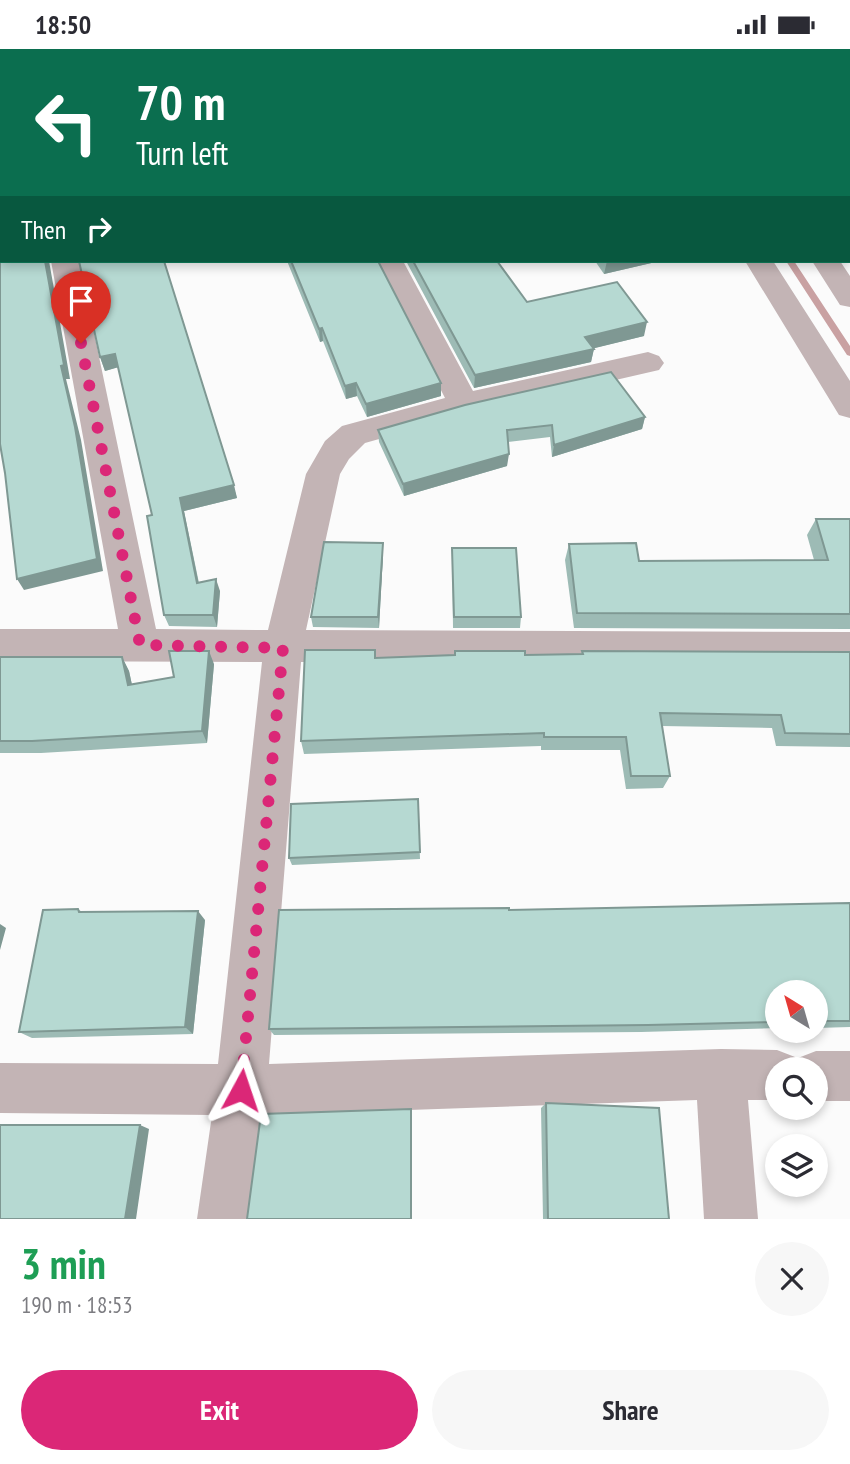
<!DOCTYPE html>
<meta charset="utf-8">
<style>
:root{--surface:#fff;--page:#f7f7f7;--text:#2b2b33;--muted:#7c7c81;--accent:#db2777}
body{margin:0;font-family:"PT Sans Narrow",sans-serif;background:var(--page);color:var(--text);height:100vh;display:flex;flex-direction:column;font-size:26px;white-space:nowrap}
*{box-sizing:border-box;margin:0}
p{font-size:23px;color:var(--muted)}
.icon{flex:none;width:38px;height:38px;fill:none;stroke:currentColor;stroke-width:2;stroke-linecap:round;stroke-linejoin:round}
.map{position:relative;height:1170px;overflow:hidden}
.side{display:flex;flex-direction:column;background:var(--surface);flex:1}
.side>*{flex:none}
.guide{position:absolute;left:0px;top:0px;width:850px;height:214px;box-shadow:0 4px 10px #0003;background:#0b6e4f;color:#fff;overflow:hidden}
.needle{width:46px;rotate:323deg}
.buttons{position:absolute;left:765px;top:931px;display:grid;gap:14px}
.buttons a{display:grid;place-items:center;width:63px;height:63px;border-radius:50%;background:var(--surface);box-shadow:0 4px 10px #0003;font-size:35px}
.pin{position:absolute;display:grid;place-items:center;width:60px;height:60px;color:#fff;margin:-72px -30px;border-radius:50% 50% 50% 0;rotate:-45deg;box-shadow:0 0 7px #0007}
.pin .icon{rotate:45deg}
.me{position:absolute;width:77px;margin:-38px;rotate:5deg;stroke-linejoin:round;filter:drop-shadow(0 0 5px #0008)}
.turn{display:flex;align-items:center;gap:24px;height:147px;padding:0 21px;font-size:32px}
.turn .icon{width:91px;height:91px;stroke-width:2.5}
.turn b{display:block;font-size:49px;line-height:60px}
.then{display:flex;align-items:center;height:66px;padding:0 21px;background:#0003;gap:14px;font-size:26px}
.round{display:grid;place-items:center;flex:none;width:74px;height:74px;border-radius:37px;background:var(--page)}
.summary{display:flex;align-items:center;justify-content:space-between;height:119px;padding:0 21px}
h1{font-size:42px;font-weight:700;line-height:52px;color:#1e9e55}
.cta{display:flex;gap:14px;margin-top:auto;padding:14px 21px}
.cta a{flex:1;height:80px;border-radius:42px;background:var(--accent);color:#fff;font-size:28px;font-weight:700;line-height:80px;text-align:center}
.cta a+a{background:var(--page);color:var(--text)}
.status{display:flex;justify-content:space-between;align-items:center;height:49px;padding:0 35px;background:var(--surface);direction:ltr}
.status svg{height:19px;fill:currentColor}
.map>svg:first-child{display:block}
</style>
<div class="status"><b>18:50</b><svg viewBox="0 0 49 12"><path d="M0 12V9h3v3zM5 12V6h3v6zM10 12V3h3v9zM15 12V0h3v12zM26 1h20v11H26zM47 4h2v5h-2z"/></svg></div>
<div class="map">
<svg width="850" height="1170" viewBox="0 0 850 1170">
<rect width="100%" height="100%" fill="#fbfbfb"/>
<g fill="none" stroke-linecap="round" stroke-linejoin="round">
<path fill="#c9a1a2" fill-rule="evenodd" d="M649 0H655L656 2H650Z
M786 212H794L850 297V307L847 306Z"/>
<path fill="#c3b4b5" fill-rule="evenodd" d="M380 0H411L379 2Z
M618 0H640L641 2H619Z
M676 0H698L699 2H677Z
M51 212H79L156 580 268 581 306 425 325 392 342 377 445 349 375 212H403L473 342 648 303 659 307 664 314 659 321 464 366 365 394 349 410 340 425 306 581 850 583V615L301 613 269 1015 721 1000 777 1001 795 1008 797 1013 798 1009 816 1002H850V1052H816V1020H777V1051H748L758 1170H704L697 1051 264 1066 251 1170H197L212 1066 0 1064V1014L218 1015 262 613 0 612V580H118Z
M745 212H773L850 332V369L839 366Z
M812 212H840L850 227V258L840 256Z"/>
</g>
<path fill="#9dbbb5" d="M445 0H617L618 2H447Z
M827 0H850V208L849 206V2Z
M287 212H378L441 334V347L367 368 357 347 346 350 323 292 320 293Z
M406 212H497L527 253 644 287 594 299 591 313 474 339Z
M595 212H660L604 225Z
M177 255 237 449 184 462 199 534 220 542 217 578 169 577 164 566 152 466 118 318 105 322 100 308Z
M645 368 642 380 552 408 550 388 508 393 507 417 404 447 379 393 378 381Z
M816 470H850V580L574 579 565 511 569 495 639 512 814 511 807 486Z
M452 499 521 568 520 579H453Z
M383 506 379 579 313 578 311 568Z
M375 601 376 609 581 605 582 602 850 603V698L776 697 772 679 662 677 670 727 663 739 626 740 620 701H541V697L304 705 301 692Z
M0 608H122L129 622 132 636 174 628 214 615 207 694 41 704H0Z
M418 750 420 810 292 816 289 809Z
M850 854V978L816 979V943H777V979L641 983 274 986 269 980 509 861Z
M78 860 82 863 205 871 193 985 32 989 19 983Z
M546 1054 669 1170H543L541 1059Z"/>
<path fill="#7f9893" d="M45 212H49L70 330H66L81 391 103 522 24 541 17 530 61 317Z
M607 212H660L604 225Z
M647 273 644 287 583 302 585 288Z
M322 279 323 292 320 293 319 280Z
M594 300 591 313 474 339 475 326Z
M115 305 119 318 105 322 100 308Z
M356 334 357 347 346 350 345 337Z
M441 334V347L367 368 366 355Z
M645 368 642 380 552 408 554 396Z
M509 405 507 417 404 447 403 435Z
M234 436 237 449 184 462 201 546 197 534 180 449Z
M383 494V506L379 579 378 568Z
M216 530 220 542 217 578 213 566Z
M209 602 214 615 207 694 202 682Z
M122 608 129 622 135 650 128 636Z
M198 862 205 871 193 985 185 978Z
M0 875 6 879 0 901Z
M140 1076 149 1080 136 1170H125Z"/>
<path fill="#b6d9d2" stroke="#7f9893" stroke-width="2" d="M0 0H103L104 2H2V212H45L64 316 61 317 75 378 97 510 17 530 5 424 0 395Z
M203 0H362L363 2H204Z
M455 0H617L618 2H456Z
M835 0H850V189L849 187V2H817Z
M79 212H164L234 436 180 449 197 534 216 530 213 566H164L147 467 152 466 115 305 100 308Z
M291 212H378L441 334 366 355 356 334 345 337 322 279 319 280Z
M413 212H497L527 253 617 233 647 273 585 288 594 300 475 326Z
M611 323 645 368 554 396 552 376 507 381 509 405 403 435 378 381 465 356Z
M816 470H850V565L577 564 569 495 636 494 639 512 828 511Z
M324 493 383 494 378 568H311Z
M452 499H516L521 568H454Z
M305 601H375V609L455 606V602H525V606L583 605 582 602 850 603V685L785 684 781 666 660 664 670 727H631L626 688H544V684L301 692Z
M169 602H209L202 682 32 692H0V608H122L128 636 174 628Z
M418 750 420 803 289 809 291 755Z
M850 854V972H816V943H777V973L648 976 269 980 279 861 509 859V861Z
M78 860 79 863 198 862 185 978 19 983 43 861Z
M546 1054 659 1059 669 1170H548Z
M411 1060V1170H247L261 1065Z
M0 1076H140L125 1170H0Z"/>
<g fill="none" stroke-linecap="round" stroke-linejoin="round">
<path stroke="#db2777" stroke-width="12" stroke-dasharray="0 21.6" d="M81 294 140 596 283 599 241 1041"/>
</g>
</svg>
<div class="buttons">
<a><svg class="needle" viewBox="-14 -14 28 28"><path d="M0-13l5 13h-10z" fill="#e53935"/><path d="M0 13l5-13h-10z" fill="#7c7c81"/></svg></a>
<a><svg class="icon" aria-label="search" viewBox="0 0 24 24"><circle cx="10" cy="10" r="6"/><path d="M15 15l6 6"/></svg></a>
<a><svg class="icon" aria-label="layers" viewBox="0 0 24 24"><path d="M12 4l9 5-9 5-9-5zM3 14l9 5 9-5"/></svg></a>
</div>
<div class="pin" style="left:81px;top:294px;background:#d93025"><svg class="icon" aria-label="arrive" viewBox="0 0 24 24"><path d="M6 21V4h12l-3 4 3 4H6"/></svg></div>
<svg class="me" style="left:241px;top:1041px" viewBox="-20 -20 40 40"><path d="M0-17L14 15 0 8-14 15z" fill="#db2777" stroke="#fff" stroke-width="4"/></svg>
<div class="guide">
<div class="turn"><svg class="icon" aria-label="left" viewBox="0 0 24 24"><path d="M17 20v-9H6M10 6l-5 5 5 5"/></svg><div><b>70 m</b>Turn left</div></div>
<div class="then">Then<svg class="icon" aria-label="right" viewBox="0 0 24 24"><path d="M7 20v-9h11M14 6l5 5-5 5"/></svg></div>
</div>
</div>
<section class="side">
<div class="summary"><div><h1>3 min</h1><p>190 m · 18:53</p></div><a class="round"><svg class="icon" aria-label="close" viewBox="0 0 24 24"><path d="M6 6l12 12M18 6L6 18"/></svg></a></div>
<div class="cta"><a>Exit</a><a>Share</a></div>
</section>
